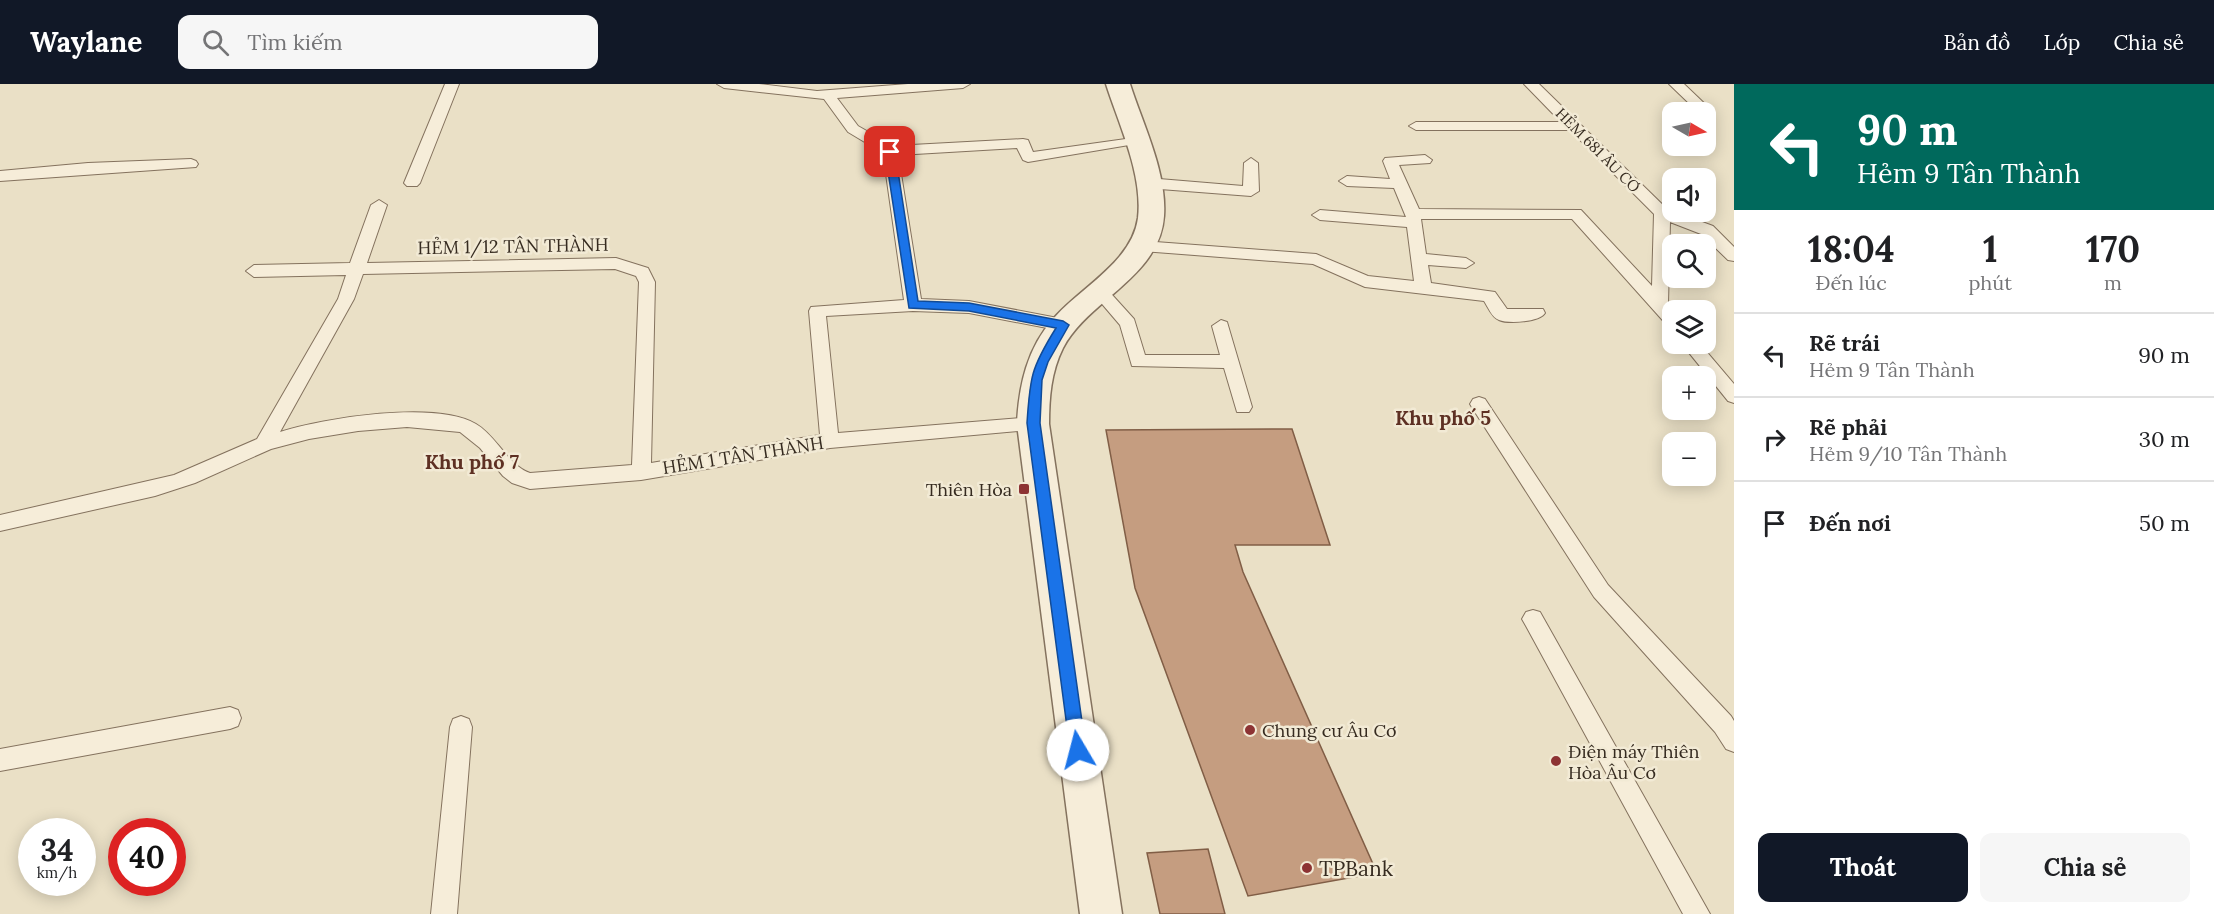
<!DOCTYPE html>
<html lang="vi">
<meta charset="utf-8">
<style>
:root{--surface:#fff;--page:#f6f6f6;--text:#202124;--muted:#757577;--line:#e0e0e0;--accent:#111827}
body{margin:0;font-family:Lora,serif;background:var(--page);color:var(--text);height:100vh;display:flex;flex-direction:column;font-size:22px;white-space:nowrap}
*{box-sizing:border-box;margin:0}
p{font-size:20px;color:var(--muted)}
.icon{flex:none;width:33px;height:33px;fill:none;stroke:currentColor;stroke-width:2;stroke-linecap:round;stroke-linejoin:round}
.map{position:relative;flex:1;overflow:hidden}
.sheet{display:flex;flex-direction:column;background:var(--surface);width:480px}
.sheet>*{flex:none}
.hud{background:#00695c;color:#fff;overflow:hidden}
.needle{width:39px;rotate:99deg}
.tools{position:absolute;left:1662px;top:18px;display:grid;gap:12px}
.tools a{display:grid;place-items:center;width:54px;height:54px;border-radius:12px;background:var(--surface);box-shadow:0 3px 15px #0003;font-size:30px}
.speed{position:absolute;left:18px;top:734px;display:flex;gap:12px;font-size:30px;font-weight:700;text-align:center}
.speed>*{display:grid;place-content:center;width:78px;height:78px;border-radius:50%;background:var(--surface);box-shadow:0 3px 15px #0003;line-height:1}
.speed small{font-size:15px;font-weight:400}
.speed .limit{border:9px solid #d22;background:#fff;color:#111}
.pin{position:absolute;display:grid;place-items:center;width:51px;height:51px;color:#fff;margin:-26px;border-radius:12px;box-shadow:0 3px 9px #0006}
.me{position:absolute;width:66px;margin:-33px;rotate:352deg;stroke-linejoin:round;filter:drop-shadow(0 0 4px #0008)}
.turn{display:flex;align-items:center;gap:21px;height:126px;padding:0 24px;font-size:27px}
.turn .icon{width:78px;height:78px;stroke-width:2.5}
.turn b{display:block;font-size:42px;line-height:51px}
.eta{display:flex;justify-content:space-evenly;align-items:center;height:102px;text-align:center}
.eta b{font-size:36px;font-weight:800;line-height:42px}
.button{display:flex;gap:12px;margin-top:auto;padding:12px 24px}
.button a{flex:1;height:69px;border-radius:12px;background:var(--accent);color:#fff;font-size:24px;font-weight:800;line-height:69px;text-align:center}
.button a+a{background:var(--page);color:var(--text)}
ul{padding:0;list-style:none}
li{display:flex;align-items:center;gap:18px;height:84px;padding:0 24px;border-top:2px solid var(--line)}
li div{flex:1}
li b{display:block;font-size:22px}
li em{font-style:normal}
header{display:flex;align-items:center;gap:36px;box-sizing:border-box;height:84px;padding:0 30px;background:var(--accent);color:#fff}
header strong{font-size:28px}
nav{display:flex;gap:33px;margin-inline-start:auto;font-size:21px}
.search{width:420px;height:54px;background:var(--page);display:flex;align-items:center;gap:15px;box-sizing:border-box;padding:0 21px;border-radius:12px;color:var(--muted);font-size:22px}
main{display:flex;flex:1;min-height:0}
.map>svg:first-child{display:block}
</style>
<header>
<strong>Waylane</strong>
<div class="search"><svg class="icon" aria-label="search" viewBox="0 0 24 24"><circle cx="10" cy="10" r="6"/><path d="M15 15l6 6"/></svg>Tìm kiếm</div>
<nav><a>Bản đồ</a><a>Lớp</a><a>Chia sẻ</a></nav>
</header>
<main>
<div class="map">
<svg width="1734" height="830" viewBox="0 0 1734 830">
<rect width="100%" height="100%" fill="#eae0c6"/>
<path fill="#c59d80" stroke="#815e46" stroke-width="1.5" d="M1292 345 1330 461H1235L1243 488 1377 789 1248 812 1135 504 1106 346Z
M1208 765 1225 830H1160L1147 769Z"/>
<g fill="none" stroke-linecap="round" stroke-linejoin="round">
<defs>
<path id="service" d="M445 0H459L420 99 417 102H407L404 99Z
M717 0H759L817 7 908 0H970L963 4 837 14 858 42 893 62 1023 55 1028 56 1033 68 1140 53 1142 56 1135 60 1028 78 1023 76 1017 64 898 71 921 215 969 217 1063 235 1069 237 1072 241 1069 245 1063 247 969 229 913 227 826 232 838 349 1033 333 1040 335 1042 340 1040 345 830 364 641 396 530 405 512 399 503 392 480 364 460 348 407 343 358 347 309 355 271 365 195 399 155 412 0 447V431L174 391 257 355 338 215 346 191 254 193 246 187 254 181 350 179 371 121 379 116 387 121 367 179 616 174 648 184 655 198 651 379 820 351 809 227 811 223 904 216 883 69 848 48 824 15 724 4ZM615 185 636 192 639 198 632 381 530 389C507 381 497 352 476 340 436 316 324 334 280 348L354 215 363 190Z
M1524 0H1539L1667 125 1713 142 1734 163V177L1728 176 1701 150 1670 138 1668 220 1674 226 1672 242 1666 240 1572 135H1421L1426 170 1466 174 1474 179 1466 184 1428 181 1431 199 1495 208 1507 225H1543L1545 229C1540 238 1508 240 1499 236 1492 234 1488 223 1484 217L1365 203 1313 180 1142 167 1134 162 1142 157 1316 170 1368 192 1414 197 1407 143 1320 136 1312 131 1320 126 1406 133 1394 104 1347 102 1339 97 1347 92 1390 95 1383 77 1385 74 1425 71 1432 76 1430 79 1399 81 1419 125 1581 126 1652 202 1654 130 1570 46H1416L1409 42 1416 38H1561Z
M1669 0H1684L1707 22 1705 25H1695Z
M1251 74 1258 79 1259 107 1251 112 1147 104 1139 99 1147 94 1243 102 1244 79Z
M191 75 196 77 198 80 196 83 0 97V87L88 79Z
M1099 201 1105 203 1134 235 1145 271H1220L1212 242 1221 236 1227 238 1252 323 1249 328H1237L1224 284 1132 282 1120 241 1091 207Z
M1682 260H1700L1734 300V319L1728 317Z
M1479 313 1485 315 1608 501 1731 632 1734 637V668L1726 665 1715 648 1594 513 1473 325 1470 320 1473 315Z
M1533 526 1540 528 1710 830H1683L1526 542 1522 535 1526 528Z
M230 623 238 626 241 634 238 642 230 645 0 687V665Z
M461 632 469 635 472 643 457 830H431L450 643 453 635Z"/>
<path id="tertiary" d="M1106 0H1130C1143 41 1167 88 1164 132 1160 193 1088 216 1063 264 1051 288 1049 314 1049 340L1122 830H1080L1017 340C1019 301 1027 264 1054 234 1081 203 1132 178 1138 134 1143 90 1119 41 1106 0Z"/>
</defs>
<use href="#service" stroke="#84725e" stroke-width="2"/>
<use href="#tertiary" stroke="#84725e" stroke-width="3"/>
<use href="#service" fill="#f6edd9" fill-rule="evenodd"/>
<use href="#tertiary" fill="#f6edd9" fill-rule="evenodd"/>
</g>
<path fill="#1a73e8" stroke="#114b97" stroke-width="1.5" d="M890 64 895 68 918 217 969 219 1063 237 1069 241 1048 278 1042 296 1040 339 1086 666 1084 672 1078 674 1073 672 1070 666 1027 339C1030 293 1031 284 1056 244L969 227 909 224 885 68Z"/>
<g fill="#8d3333" stroke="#f2ead5" stroke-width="2">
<rect x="1018" y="399" width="12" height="12" rx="3"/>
<circle cx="1250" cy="646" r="6"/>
<circle cx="1556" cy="677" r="6"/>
<circle cx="1307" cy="784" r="6"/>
</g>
<g text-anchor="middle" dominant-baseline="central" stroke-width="5" stroke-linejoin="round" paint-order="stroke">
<g font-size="15" fill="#362b20" stroke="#f2ead5">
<text transform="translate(1598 66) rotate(45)">HẺM 681 ÂU CƠ</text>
</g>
<g font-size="18" fill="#362b20" stroke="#f2ead5">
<text transform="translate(513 162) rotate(-1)">HẺM 1/12 TÂN THÀNH</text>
<text transform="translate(743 371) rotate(-9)">HẺM 1 TÂN THÀNH</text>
</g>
<g font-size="18" fill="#362b20" stroke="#f2ead5" text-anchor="start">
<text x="1012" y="405" text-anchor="end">Thiên Hòa</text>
<text x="1262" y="646">Chung cư Âu Cơ</text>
<text x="1568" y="667">Điện máy Thiên<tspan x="1568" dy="21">Hòa Âu Cơ</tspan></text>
</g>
<g font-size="20" font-weight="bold" fill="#5e3023" stroke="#f2ead5">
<text x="1443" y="333">Khu phố 5</text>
<text x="472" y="377">Khu phố 7</text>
</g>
<g font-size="21" fill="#362b20" stroke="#f2ead5" text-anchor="start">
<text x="1319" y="784">TPBank</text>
</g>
</g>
</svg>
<div class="tools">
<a><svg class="needle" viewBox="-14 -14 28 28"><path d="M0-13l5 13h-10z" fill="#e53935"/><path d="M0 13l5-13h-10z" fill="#757577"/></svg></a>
<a><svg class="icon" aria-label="sound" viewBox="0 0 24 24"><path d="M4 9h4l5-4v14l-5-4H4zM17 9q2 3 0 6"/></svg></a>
<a><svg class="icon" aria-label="search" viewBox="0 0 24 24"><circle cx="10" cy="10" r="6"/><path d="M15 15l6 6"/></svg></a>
<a><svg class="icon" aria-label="layers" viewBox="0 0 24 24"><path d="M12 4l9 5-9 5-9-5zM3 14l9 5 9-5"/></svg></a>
<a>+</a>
<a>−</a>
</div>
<div class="speed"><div>34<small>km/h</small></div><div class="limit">40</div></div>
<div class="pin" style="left:890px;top:68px;background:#d93025"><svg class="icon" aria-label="arrive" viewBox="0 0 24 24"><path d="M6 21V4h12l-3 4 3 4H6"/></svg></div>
<svg class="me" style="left:1078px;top:666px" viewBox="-20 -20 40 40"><circle r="19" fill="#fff"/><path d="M0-13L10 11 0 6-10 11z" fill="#1a73e8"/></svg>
</div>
<section class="sheet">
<div class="hud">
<div class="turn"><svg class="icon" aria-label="left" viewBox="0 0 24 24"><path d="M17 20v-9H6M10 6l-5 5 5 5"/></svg><div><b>90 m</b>Hẻm 9 Tân Thành</div></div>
</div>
<div class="eta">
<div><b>18:04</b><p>Đến lúc</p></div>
<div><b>1</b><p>phút</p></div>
<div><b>170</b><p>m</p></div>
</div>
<ul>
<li><svg class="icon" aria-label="left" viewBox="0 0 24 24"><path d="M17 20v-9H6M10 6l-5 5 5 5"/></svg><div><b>Rẽ trái</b><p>Hẻm 9 Tân Thành</p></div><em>90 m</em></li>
<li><svg class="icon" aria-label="right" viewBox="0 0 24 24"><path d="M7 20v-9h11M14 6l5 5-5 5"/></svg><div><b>Rẽ phải</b><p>Hẻm 9/10 Tân Thành</p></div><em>30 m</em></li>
<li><svg class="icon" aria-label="arrive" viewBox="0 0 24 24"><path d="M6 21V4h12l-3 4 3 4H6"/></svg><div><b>Đến nơi</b></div><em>50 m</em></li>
</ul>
<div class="button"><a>Thoát</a><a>Chia sẻ</a></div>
</section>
</main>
